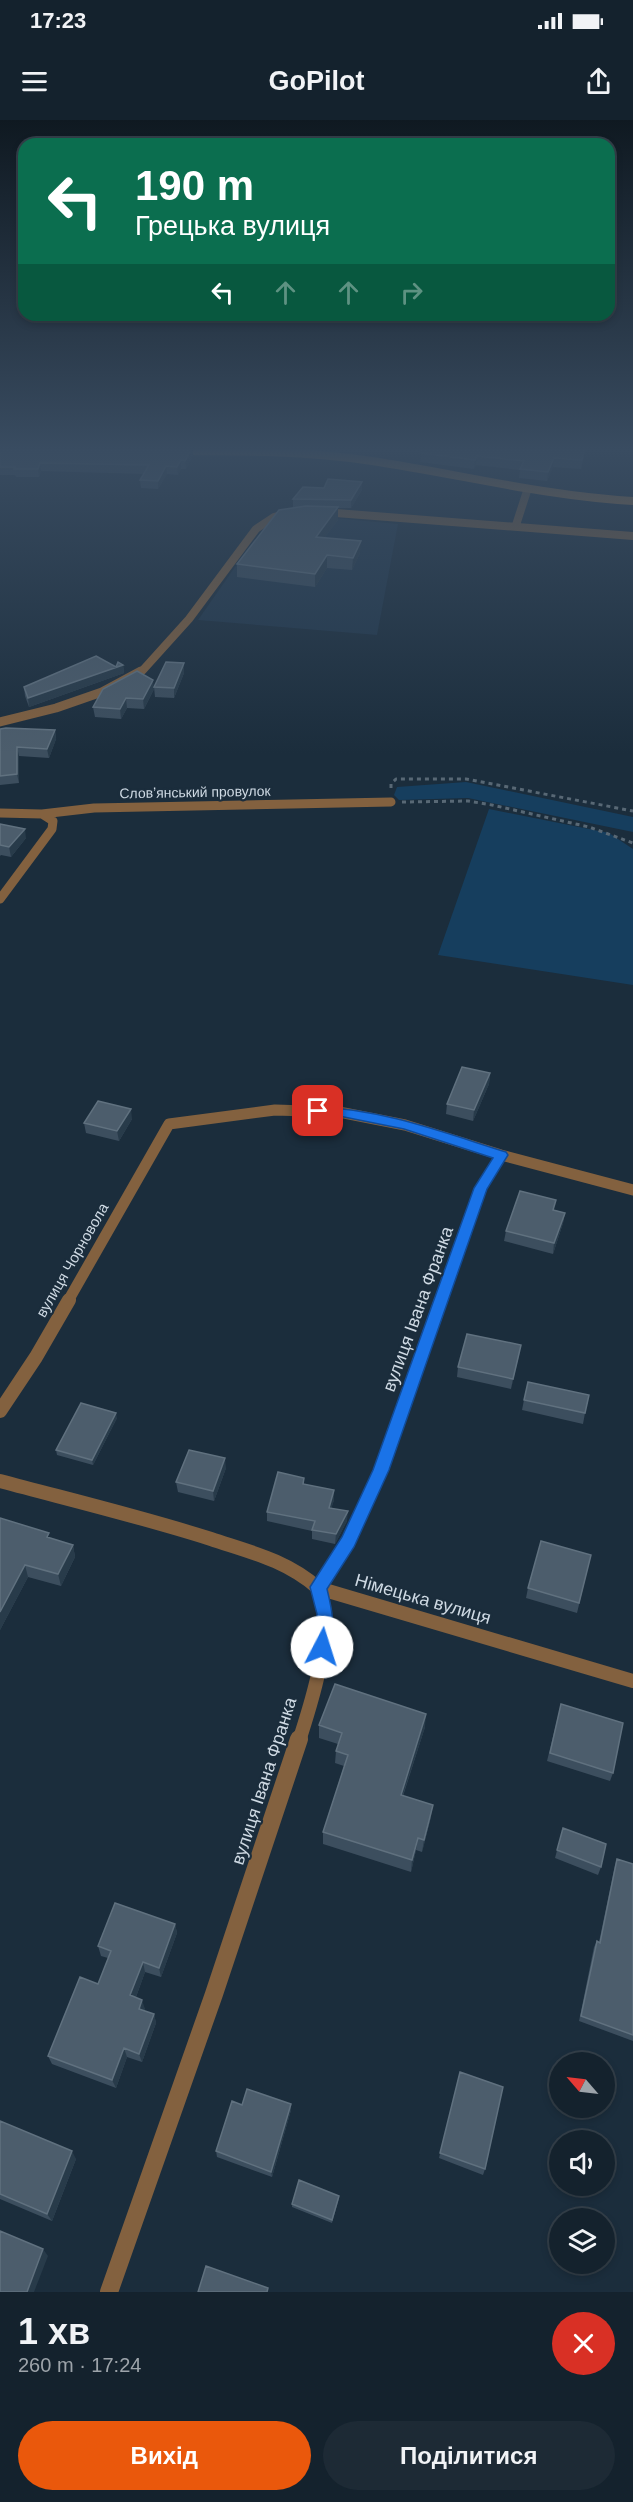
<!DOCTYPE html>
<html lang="uk">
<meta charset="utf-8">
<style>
:root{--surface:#14222d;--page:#1d2a35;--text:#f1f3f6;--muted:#9da4aa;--line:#333f49;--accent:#ea580c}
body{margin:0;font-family:Helvetica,sans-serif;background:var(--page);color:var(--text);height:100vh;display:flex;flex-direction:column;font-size:22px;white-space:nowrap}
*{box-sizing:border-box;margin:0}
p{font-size:20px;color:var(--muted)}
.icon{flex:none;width:33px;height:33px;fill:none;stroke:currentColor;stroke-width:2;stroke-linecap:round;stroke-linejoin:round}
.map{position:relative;height:2172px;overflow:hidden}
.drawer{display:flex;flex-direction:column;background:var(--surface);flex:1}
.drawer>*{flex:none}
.top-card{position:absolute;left:18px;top:18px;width:597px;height:183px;border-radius:18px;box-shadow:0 3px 9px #0003,0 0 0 2px var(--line);background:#0b6e4f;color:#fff;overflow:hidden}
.needle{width:39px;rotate:298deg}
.controls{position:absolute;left:549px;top:1932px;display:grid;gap:12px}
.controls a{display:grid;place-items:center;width:66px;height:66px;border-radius:50%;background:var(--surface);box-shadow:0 3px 9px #0003,0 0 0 2px var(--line);font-size:30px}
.pin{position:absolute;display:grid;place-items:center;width:51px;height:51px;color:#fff;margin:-26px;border-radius:12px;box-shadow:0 3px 9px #0006}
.me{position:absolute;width:66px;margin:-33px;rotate:5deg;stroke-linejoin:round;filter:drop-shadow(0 0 4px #0008)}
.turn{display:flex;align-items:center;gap:21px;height:126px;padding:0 18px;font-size:27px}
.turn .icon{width:78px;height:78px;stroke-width:2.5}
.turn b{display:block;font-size:42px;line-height:51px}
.lanes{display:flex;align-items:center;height:57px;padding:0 18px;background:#0003;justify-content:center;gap:30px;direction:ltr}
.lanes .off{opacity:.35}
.round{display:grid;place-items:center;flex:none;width:63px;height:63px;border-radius:32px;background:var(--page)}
.summary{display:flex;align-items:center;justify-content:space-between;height:102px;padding:0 18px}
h1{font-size:36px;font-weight:600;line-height:45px}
.button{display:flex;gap:12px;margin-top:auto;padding:12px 18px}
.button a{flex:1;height:69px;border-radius:36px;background:var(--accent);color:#fff;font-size:24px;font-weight:600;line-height:69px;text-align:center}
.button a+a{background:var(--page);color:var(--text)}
.status{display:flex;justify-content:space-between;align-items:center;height:42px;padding:0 30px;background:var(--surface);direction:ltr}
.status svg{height:16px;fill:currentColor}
header{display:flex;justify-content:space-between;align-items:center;height:78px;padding:0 18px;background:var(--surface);font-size:27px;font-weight:600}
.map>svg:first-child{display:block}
</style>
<div class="status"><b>17:23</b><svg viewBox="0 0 49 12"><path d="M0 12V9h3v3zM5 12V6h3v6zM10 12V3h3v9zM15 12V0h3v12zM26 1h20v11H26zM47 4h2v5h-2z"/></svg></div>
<header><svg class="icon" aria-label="menu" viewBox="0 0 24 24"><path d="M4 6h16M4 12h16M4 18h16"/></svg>GoPilot<svg class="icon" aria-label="share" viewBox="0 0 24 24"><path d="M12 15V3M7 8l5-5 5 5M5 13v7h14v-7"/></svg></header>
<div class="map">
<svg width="633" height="2172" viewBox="0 0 633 2172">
<rect width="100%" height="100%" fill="#1b2d3c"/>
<path fill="#21374b" d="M291 394 398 404 377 515 198 500 249 427 272 400Z"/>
<path fill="#163e5e" d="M466 662 633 697V712L468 678 399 680 394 675 397 667Z
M489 689 609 713 633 729V865L438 835Z"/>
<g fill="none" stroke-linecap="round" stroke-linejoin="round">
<path stroke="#586875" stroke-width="3" stroke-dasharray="4 4" stroke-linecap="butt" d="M391 668V664L396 659H466L633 691
M402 682 468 681 492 685 589 707 633 723"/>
<path stroke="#83613f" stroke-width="9" d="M0 693 42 694 94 688 391 682
M0 779 52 709 53 701 42 694"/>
<path stroke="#83613f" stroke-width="11" d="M68 1181 169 1004 275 990 339 992 405 1005 501 1035 633 1070
M441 1181 481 1068 501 1035"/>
<path stroke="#83613f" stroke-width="14" d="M0 1291 36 1237 69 1180
M0 1361C71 1380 142 1397 211 1419 250 1432 286 1440 318 1468L633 1561
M299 1621C311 1584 326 1535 325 1496 325 1487 320 1477 318 1468L348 1422 381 1350 441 1180"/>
<path stroke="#83613f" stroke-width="18" d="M109 2172 214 1874 299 1619"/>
<path stroke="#83613f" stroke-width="8" d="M323 392 633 416
M516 405 527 371
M138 553 143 550 189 499 256 409 274 397 288 393"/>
<path stroke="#83613f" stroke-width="9" d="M0 602 56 588 102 572 141 551"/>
<path stroke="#b47f45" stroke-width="8" d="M176 331C241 331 307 331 372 341 459 354 544 376 633 381"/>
</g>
<path fill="#3c4e5e" d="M0 330H193V335L186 349H181L178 355 167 354 158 369 141 368 140 360 144 354 41 351 39 357H16L15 355H0Z
M422 330H585L581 349 553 347 547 361 519 358 520 350 476 345 474 349 420 342 421 333Z
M362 370 351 388H338V400L325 417 360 433 352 450 327 448 315 467 237 457V444L297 387H293V379Z
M184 543V553L174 578 155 577 154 567Z
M123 545 124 553 29 587 25 576 24 567Z
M154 569 144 589 127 588 121 599 95 597 93 587Z
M0 609 55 610 56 619 49 638 19 636V663L0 665Z
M0 704 26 718 11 737 1 735 0 736Z
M490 953 489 964 473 1001 446 994 447 984Z
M132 999 119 1021 86 1013 84 1003Z
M555 1090 565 1093 563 1103 553 1134 504 1121 506 1111Z
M521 1225 511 1269 457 1257 458 1247Z
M524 1280 585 1293 583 1304 522 1290Z
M117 1298 93 1345 57 1335 56 1330Z
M226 1348 214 1381 178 1372 176 1362Z
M304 1358V1364L334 1370V1380L331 1388 347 1401 335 1424 312 1419V1411L267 1401V1392Z
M0 1398 50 1418 73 1425 75 1437 61 1466 28 1457 0 1510Z
M591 1435 577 1493 526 1478 528 1468Z
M561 1584 613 1653 610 1661 547 1641Z
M319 1605 425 1607 403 1676 431 1697 422 1732 416 1730 411 1752 323 1724V1712L344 1646 335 1643 336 1631 338 1624 319 1618Z
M563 1708 601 1747 598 1755 555 1738Z
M617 1739 633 1744V1921L579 1901 594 1827 597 1821 599 1822 615 1745Z
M175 1804 177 1813 161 1857 145 1852 136 1877 145 1889 144 1891 154 1894 156 1903 142 1942 127 1937 116 1968 52 1944 48 1936 98 1864 108 1838 101 1836 98 1826Z
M460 1952 485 2049 483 2055 439 2038Z
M242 1985 291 1990 272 2057 217 2037 216 2031Z
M0 2001 76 2039 52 2101 0 2079Z
M339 2078 332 2103 292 2087V2084Z"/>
<path fill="#283b4a" d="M191 330H193V335L186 349 185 341Z
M477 336 476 345 474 349 475 340Z
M554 338 553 347 547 361 548 352Z
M181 340V349L178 355 177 347Z
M40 343 41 351 39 357 38 349Z
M166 346 167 354 158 369V361Z
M362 362V370L351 388V380Z
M338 387V400L316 429V417Z
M361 421 360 433 352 450 353 438Z
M327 435V448L315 467V454Z
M184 543V553L174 578V568Z
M123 545 124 553 29 587 28 578Z
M153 560 154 569 144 589 143 579Z
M126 578 127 588 121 599 120 589Z
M55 610 56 619 49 638 47 629Z
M17 627 19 636V663L17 654Z
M25 709 26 718 11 737 9 727Z
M490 953 489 964 473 1001 474 990Z
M131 989 132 999 119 1021 117 1011Z
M565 1093 563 1103 553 1134 554 1123Z
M521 1225 519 1236 511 1269 513 1259Z
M116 1293 117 1298 93 1345 92 1340Z
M225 1338 226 1348 214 1381 213 1371Z
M334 1370V1380L329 1397V1388Z
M348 1391 347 1401 335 1424 336 1414Z
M73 1425 75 1437 61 1466 58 1454Z
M25 1445 28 1457 0 1510V1492Z
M426 1594 425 1607 399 1687 401 1675Z
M433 1685 431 1697 422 1732 424 1720Z
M418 1718 416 1730 411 1752 412 1740Z
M175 1804 177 1813 161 1857 159 1848Z
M143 1842 145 1852 133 1885 130 1875Z
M142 1880 145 1889 142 1898 139 1889Z
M154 1894 156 1903 142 1942 139 1934Z
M124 1928 127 1937 116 1968 112 1960Z
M291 1984V1990L272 2057 271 2052Z
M72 2031 76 2039 52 2101 47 2094Z
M43 2129 48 2136 34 2172H27Z"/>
<path fill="#4c5d6c" stroke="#60717f" stroke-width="1.5" d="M0 330H191L185 341 181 340 177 347 166 346 158 361 140 360 149 345 40 343 38 349H14L15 347H0Z
M422 330H584L582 340 554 338 548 352 520 349 524 341 477 336 475 340 421 333Z
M328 359 362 362 351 380 293 379 303 367 324 368Z
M306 386 338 387 316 417 361 421 353 438 327 435 315 454 237 444 279 390Z
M96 536 116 547 118 542 123 545 28 578 24 567Z
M166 542 184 543 174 568 154 567Z
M137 551 153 560 143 579 126 578 120 589 93 587 103 569Z
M6 608 55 610 47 629 17 627V654L0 656V609Z
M0 704 25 709 9 727 0 725Z
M462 947 490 953 474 990 447 984Z
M98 981 131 989 117 1011 84 1003Z
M520 1071 556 1080 553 1090 565 1093 554 1123 506 1111Z
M467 1214 521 1225 513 1259 458 1247Z
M528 1262 589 1275 585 1293 524 1280Z
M81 1283 116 1293 92 1340 56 1330Z
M189 1330 225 1338 213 1371 176 1362Z
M278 1352 304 1358 303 1364 334 1370 329 1388 348 1391 336 1414 312 1410 315 1401 267 1392Z
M0 1398 49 1413 47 1417 73 1425 58 1454 25 1445 0 1492Z
M541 1421 591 1435 579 1483 528 1468Z
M335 1564 426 1594 401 1675 433 1685 424 1720 418 1718 412 1740 323 1712 348 1635 336 1631 342 1613 319 1605Z
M561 1584 623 1603 613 1653 550 1633Z
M563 1708 606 1724 601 1747 557 1730Z
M617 1739 633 1744V1915L581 1896 597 1821 600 1823Z
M115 1783 175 1804 159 1848 143 1842 130 1875 142 1880 139 1889 154 1894 139 1934 124 1928 112 1960 48 1936 80 1857 98 1864 111 1831 98 1826Z
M460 1952 503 1967 485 2049 440 2033Z
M247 1969 291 1984 271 2052 216 2031 232 1981 242 1985Z
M0 2001 72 2031 47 2094 0 2074Z
M299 2060 339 2076 332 2100 292 2084Z
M0 2111 43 2129 27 2172H0Z
M206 2146 268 2168 267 2172H198Z"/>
<linearGradient id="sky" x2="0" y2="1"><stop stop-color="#0f1921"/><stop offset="0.52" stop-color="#394c61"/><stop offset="1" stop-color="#394c61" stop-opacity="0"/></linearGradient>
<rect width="633" height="634" fill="url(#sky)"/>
<path fill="#1a73e8" stroke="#114b97" stroke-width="1.5" d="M318 987C382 989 445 1013 506 1032L508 1035 487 1069 389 1350 354 1427 327 1469C332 1489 337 1513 328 1533L322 1535 316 1533 313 1527 317 1494 310 1467 342 1417 373 1350 474 1068 493 1038 404 1009 339 996 313 994 311 991 313 988Z"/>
<g text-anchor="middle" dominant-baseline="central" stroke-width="4.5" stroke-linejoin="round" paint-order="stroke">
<g font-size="14" fill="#ced9e3" stroke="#1b2d3c">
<text transform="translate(195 672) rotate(-1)">Словʼянський провулок</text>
</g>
<g font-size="15" fill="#ced9e3" stroke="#1b2d3c">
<text transform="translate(72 1140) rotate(-60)">вулиця Чорновола</text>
</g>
<g font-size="18" fill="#ced9e3" stroke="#1b2d3c">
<text transform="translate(418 1189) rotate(-70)">вулиця Івана Франка</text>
<text transform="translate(423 1479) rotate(16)">Німецька вулиця</text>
<text transform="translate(264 1661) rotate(-72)">вулиця Івана Франка</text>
</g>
</g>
</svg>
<div class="controls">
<a><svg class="needle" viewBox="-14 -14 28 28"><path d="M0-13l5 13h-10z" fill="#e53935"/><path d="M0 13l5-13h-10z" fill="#9da4aa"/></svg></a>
<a><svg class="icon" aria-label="sound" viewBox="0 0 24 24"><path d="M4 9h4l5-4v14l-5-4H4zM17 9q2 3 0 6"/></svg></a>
<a><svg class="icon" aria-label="layers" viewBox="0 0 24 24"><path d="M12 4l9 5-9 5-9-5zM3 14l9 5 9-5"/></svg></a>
</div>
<div class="pin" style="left:318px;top:991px;background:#d93025"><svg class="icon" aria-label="arrive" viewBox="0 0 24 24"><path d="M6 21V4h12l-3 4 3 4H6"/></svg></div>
<svg class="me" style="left:322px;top:1527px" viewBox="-20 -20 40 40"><circle r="19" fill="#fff"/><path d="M0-13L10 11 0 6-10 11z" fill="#1a73e8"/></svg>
<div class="top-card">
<div class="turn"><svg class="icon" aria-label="left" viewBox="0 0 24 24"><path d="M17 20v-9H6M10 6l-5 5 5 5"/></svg><div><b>190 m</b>Грецька вулиця</div></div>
<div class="lanes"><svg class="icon" aria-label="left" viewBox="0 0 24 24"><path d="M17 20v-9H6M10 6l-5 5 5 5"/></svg><svg class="icon off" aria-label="ahead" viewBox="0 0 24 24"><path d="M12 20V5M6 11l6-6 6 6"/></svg><svg class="icon off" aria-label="ahead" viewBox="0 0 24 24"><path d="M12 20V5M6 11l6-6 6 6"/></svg><svg class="icon off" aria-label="right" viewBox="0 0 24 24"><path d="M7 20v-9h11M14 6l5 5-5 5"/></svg></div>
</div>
</div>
<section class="drawer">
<div class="summary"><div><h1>1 хв</h1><p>260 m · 17:24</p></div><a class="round" style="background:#d93025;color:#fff"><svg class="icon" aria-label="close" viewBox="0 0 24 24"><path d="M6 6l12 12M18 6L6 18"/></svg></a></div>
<div class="button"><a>Вихід</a><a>Поділитися</a></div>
</section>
